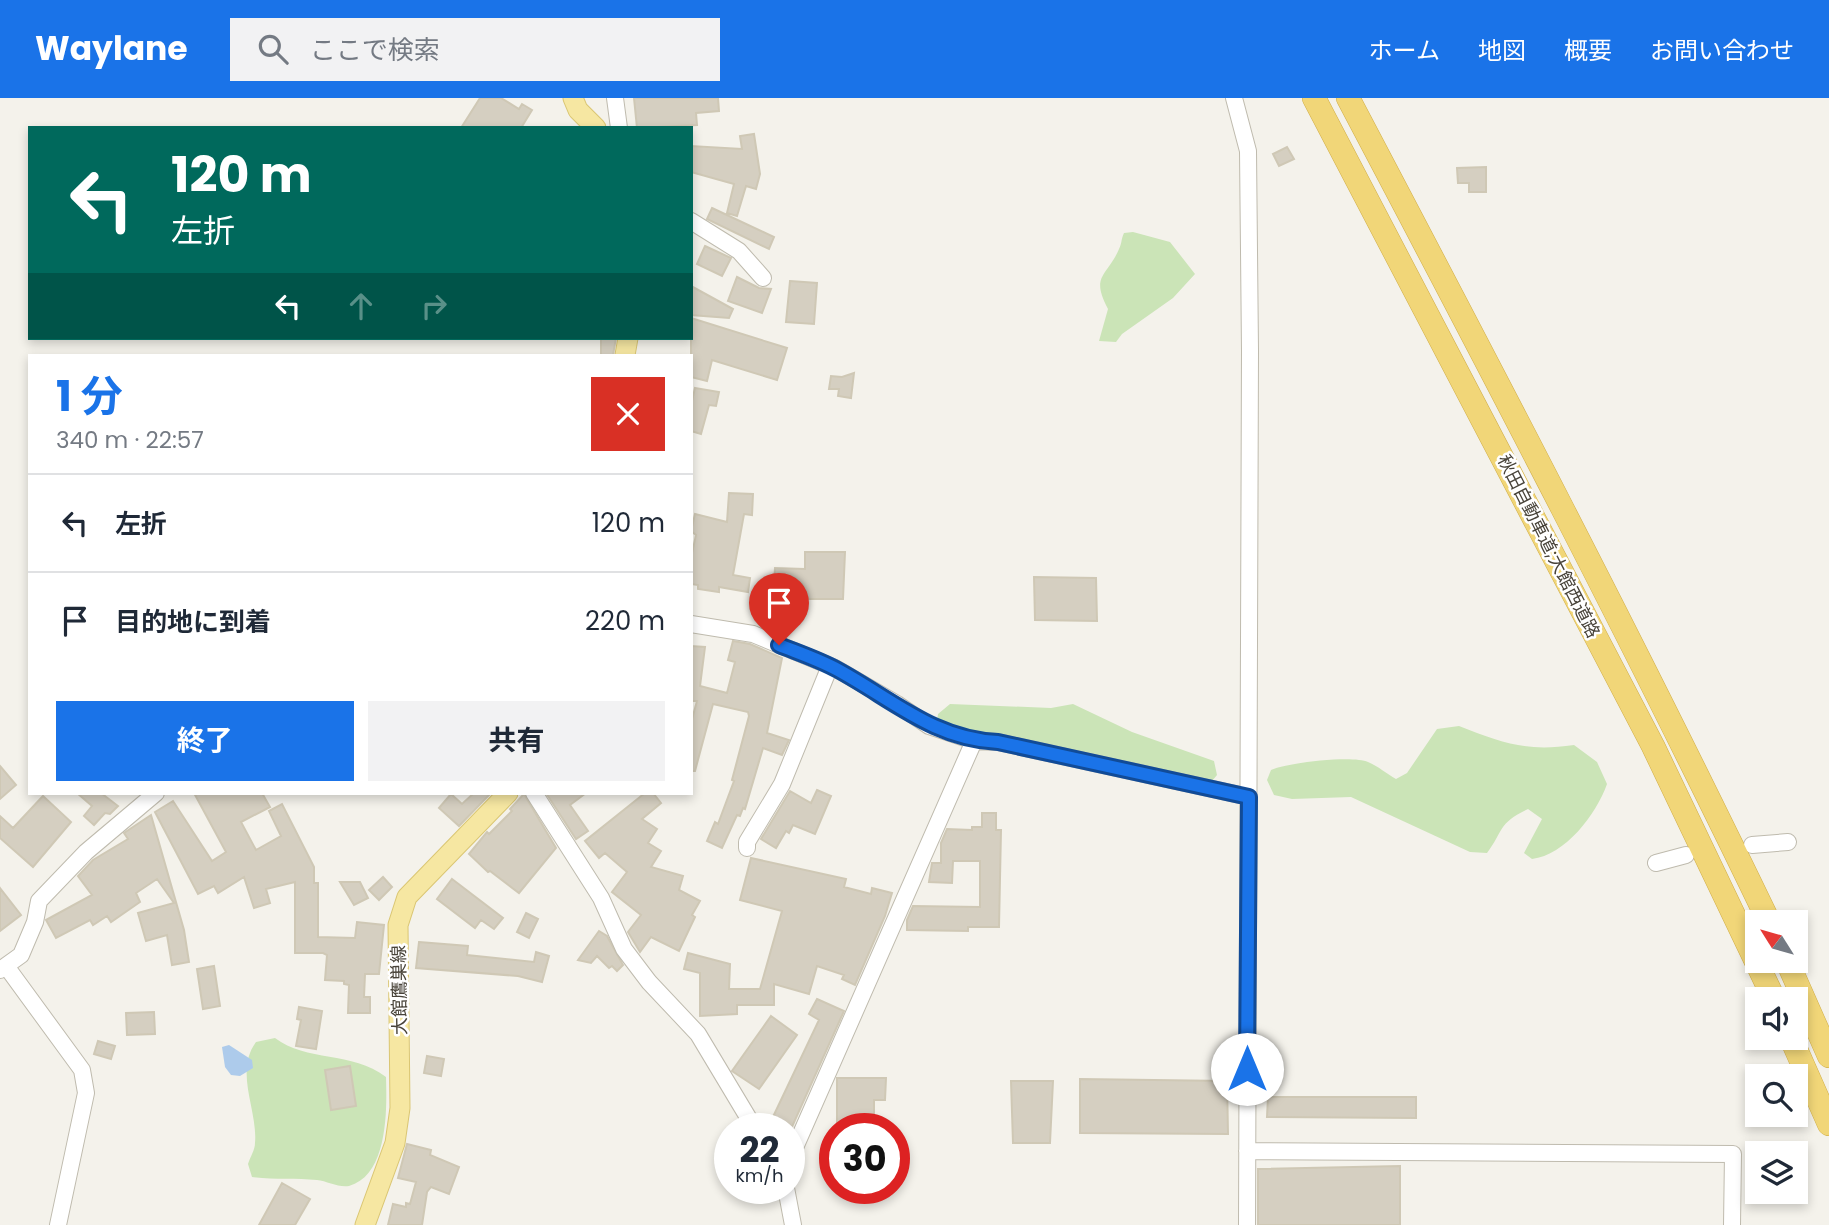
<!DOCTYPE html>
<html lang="ja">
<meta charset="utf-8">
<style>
:root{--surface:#fff;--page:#f2f2f3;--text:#1f2937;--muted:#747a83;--line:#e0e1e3;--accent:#1a73e8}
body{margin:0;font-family:Poppins,"Noto Sans JP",sans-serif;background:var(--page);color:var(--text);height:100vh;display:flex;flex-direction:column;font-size:26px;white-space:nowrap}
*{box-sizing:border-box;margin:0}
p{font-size:23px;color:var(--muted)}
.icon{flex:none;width:38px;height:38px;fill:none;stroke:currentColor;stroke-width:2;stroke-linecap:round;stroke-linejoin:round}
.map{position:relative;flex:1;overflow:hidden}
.sheet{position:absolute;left:28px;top:256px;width:665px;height:441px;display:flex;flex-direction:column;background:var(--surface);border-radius:0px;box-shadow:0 4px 10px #0003}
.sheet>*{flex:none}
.top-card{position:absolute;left:28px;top:28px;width:665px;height:214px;border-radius:0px;box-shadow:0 4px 10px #0003;background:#00695c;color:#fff;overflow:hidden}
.needle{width:46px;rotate:307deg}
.tools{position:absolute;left:1745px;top:812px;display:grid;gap:14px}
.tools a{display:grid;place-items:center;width:63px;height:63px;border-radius:0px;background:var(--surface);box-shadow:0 4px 10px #0003;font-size:35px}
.speed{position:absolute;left:714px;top:1015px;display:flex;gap:14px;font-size:35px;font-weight:700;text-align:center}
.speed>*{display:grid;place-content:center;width:91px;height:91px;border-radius:50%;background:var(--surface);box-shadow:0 4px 10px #0003;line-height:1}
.speed small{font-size:18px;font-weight:400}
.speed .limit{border:10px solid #d22;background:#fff;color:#111}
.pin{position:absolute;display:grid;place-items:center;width:60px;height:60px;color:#fff;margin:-72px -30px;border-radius:50% 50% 50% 0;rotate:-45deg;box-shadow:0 0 7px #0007}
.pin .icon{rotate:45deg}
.me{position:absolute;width:77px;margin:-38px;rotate:0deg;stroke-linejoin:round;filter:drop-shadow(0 0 5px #0008)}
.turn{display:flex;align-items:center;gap:24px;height:147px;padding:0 28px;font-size:32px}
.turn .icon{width:91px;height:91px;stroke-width:2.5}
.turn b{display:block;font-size:49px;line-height:60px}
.lanes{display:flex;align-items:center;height:66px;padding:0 28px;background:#0003;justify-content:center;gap:35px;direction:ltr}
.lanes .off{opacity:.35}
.round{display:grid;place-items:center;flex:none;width:74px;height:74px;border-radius:0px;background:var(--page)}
.headline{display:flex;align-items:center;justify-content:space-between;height:119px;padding:0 28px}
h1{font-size:42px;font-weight:700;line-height:52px;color:var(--accent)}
.cta{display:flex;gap:14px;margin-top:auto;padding:14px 28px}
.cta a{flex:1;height:80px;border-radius:0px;background:var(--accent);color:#fff;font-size:28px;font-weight:700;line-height:80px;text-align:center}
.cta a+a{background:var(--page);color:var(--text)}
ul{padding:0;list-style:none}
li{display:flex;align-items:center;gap:21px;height:98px;padding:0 28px;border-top:2px solid var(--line)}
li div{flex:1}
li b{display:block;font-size:26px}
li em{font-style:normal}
header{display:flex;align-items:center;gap:42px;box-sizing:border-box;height:98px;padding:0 35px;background:var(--accent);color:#fff}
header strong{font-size:33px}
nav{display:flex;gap:38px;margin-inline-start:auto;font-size:24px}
.search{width:490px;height:63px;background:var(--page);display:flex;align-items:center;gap:18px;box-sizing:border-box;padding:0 24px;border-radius:0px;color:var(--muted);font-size:26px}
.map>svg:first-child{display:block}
</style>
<header>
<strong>Waylane</strong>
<div class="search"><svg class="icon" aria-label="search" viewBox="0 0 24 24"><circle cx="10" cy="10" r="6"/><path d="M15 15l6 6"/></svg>ここで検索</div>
<nav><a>ホーム</a><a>地図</a><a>概要</a><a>お問い合わせ</a></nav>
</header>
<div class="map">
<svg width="1829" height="1127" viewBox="0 0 1829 1127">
<rect width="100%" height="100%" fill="#f4f2eb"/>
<path fill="#cbe4b7" d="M1133 134 1170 144 1195 176 1173 200 1122 236 1116 244 1099 243 1108 211C1090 177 1107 179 1119 151 1122 145 1121 141 1124 135Z
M950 606 1051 610 1073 606 1132 634 1214 663 1217 677 1212 683 1198 681 987 638 937 624 938 616Z
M1459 628C1503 645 1526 654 1574 647L1597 664 1607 686C1596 717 1565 757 1532 761L1524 755 1542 721 1528 711C1498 725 1504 732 1487 755L1470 754 1351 699 1292 701 1274 697 1267 682 1271 672C1286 665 1352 657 1368 664 1378 668 1387 676 1396 681L1407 675 1437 631Z
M275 940C306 964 352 953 386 979 387 1012 388 1077 349 1088 339 1090 327 1083 317 1082 296 1080 274 1082 252 1079L248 1066C250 1059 255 1052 255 1045 258 1012 234 974 256 944Z"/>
<path fill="#adcbeb" d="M229 947 252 962 253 970 240 978 231 977 225 969 222 949Z"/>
<path fill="#d5cfc1" stroke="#cfc8b5" stroke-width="2" d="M480 0H501L519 11 522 6 532 12 521 30H461Z
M634 0H718L719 13 696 15 697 27 637 30Z
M754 36 760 76 756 91 746 88 737 118 727 115 734 86 691 74V48L742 51 740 38Z
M1287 49 1294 61 1279 68 1273 56Z
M1486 69V94H1469V85H1458L1457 70Z
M712 110 774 139 769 151 707 121Z
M705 148 731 160 722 178 697 166Z
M737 179 759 190 771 191 762 215 728 203Z
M790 183 817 185 814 226 786 224Z
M691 188 733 211 729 220 691 217Z
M691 220 787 250 777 282 712 262 707 283 691 279Z
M601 240H616L613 257H601Z
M854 275 851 300 838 298 839 291H829L831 278 842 279Z
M695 290 719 294 716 308 709 307 701 336 691 333V307Z
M729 395 753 396 752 417 744 416 733 477 750 480 748 494 719 489V494L698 491V487L691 486V460L696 437 691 433 695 416 727 424Z
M805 454H845L843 501H802V486L774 485 775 470 805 471Z
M1034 479 1096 480 1097 523 1035 522Z
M733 543 750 546 782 560 767 635 789 642 782 657 763 650 745 711 743 710 740 718 737 717 722 750 707 743 715 724 718 726 734 683 732 682 749 618 748 614 713 606 695 673H691V625L697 603H691V548L705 549 700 588 727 595 735 564 728 562Z
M0 668 16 687 0 701Z
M817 692 831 698 815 736 793 727 789 735 786 733 776 750 761 741 790 693 811 705Z
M77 695H101L118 708 110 716 105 715 94 727 84 718 92 708Z
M194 695H262L270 709 241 724 256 752 281 738 269 713 282 706 314 769V785H318V839L355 840 357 824 384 827 379 876H365L364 899H370V915H348L349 887 344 886V883L325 882 327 857 323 855H295V784L266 791 270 805 254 810 244 779 218 795 214 788 198 796 155 714 173 703 212 763 226 754Z
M474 695H491L459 728 439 710 451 696 462 706Z
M546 695H586L570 707 588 733 576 741Z
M645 695H653L661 705 642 721 657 731 648 745 661 753 651 769 683 778 679 792 700 803 692 817 695 819 679 853 651 839 640 854 628 834 641 817 612 794 627 774 605 755 599 760 585 743Z
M524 696 556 750 519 795 490 773 488 774 469 756 487 734 489 736 512 713 510 711Z
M43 698 71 724 33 769 0 740V718L13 730Z
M982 715H996V732H1001L999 829H968V833L907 832V822L913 808 980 809V763H953L952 785 929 784 932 765H941V745L947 731 972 732V729H982Z
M151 717 184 832 189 864 172 867 167 837 146 843 138 815 174 805 157 781 136 795 140 804 111 824 107 818 93 827 90 822 56 840 46 822 92 797 78 778 93 762 128 741 124 735Z
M751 760 846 781 844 789 871 796 872 790 892 795 885 818 855 887 842 881 844 877 817 868 809 896 774 886V907H737V916L700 918V875L684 871 688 855 730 866 729 891H760L782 813 740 802Z
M383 779 392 789 379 802 369 792Z
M452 781 503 820 494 831 481 822 475 830 437 801Z
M340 784H360L368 800 354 807Z
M0 790 21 817 0 833Z
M526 815 538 821 529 840 517 834Z
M599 833 607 838 623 867 617 873 612 868 609 870 597 858 591 865 578 862Z
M419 844 468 848 467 857 534 864 536 854 549 858 542 884 518 878 416 870Z
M214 868 220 908 203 911 197 871Z
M817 901 844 913 791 1031H770L775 1022 772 1021 819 922 809 916Z
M299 909 322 913 316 951 296 948 301 922 297 921Z
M154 914 155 936 127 937 126 915Z
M771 918 797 937 759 991 732 973Z
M98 943 115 948 111 961 94 956Z
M427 958 444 961 441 978 424 975Z
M350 968 356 1008 331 1012 325 972Z
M837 980H886L885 1002H874V1031H837Z
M1080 981 1227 983 1228 1036 1080 1035Z
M1011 983H1053L1050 1045H1013Z
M1268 999H1416V1020L1267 1019Z
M407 1046 431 1052 430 1057 459 1069 449 1096 431 1089 427 1094 422 1127H388L393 1106 406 1109V1105L410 1106 416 1084 398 1080Z
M1400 1068V1127H1258V1071Z
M282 1085 310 1101 295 1127H259Z"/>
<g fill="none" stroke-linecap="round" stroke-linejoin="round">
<defs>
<path id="minor" d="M615 0 619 30
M1234 0 1248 53 1250 253 1247 1127
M691 123 739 153 763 180
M691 526 753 536 835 570 897 606 929 628 974 643 998 644 1249 699
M534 695 601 800 624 851 649 884 698 936 755 1031
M1752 747 1788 744
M747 750V744L782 686 830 568
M1656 765 1686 757
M6 868 82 972 86 995 58 1127
M0 872 21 857 35 824 39 803 86 754 156 695
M1247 1053 1733 1056 1732 1127
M793 1054 974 643
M786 1090 793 1127"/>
<path id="major" d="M573 0 578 12 596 30
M625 257 628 240
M365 1127 395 1045 400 1010 398 827 407 799 508 695"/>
<path id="highway" d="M1314 0 1653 648 1774 901
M1348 0C1492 273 1635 546 1769 824
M1787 863 1829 958
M1791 940 1829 1026"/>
</defs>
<use href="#minor" stroke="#bfbbae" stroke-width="18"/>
<use href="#major" stroke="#dac673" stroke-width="21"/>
<use href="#highway" stroke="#d0ad48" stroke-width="24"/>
<use href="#minor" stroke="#fff" stroke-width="16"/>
<use href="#major" stroke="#f6e7a2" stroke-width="19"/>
<use href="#highway" stroke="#f1d678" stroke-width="23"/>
</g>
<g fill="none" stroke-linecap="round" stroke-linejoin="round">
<defs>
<path id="route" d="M779 547C799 555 820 562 838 572 893 602 934 641 998 644L1249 699 1247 971"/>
</defs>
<use href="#route" stroke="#114b97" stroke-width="18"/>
<use href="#route" stroke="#1a73e8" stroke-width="12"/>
</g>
<g text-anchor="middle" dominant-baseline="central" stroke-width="5" stroke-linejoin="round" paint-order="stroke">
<g font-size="18" fill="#484339" stroke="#fff">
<text transform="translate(1549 448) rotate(63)">秋田自動車道;大館西道路</text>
<text transform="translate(399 892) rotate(-91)">大館鷹巣線</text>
</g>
</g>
</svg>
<div class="tools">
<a><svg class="needle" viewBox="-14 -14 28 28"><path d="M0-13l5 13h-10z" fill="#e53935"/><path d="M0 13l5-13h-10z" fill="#747a83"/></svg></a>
<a><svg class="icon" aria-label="sound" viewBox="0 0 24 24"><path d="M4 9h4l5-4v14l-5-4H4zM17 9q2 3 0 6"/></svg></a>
<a><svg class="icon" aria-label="search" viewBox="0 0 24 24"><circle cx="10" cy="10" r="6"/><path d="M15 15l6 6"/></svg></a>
<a><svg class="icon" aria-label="layers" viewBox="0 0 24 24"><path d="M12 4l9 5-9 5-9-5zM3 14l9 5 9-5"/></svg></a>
</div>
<div class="speed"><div>22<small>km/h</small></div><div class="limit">30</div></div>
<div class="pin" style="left:779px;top:547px;background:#d93025"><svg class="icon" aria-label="arrive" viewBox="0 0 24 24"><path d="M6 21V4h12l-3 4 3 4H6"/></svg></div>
<svg class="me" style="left:1247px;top:971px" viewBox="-20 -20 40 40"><circle r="19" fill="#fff"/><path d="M0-13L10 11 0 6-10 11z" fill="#1a73e8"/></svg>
<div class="top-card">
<div class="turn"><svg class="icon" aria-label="left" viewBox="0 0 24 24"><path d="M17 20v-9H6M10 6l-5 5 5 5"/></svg><div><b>120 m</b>左折</div></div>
<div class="lanes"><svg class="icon" aria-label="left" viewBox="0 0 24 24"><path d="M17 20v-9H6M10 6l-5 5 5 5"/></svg><svg class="icon off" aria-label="ahead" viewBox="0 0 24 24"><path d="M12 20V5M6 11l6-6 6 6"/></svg><svg class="icon off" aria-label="right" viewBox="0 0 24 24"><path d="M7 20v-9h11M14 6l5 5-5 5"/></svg></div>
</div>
<section class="sheet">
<div class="headline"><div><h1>1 分</h1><p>340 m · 22:57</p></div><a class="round" style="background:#d93025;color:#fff"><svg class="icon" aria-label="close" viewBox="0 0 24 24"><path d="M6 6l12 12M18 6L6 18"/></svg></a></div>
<ul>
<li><svg class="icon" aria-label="left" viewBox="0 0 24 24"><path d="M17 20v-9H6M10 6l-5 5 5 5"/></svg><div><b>左折</b></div><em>120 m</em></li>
<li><svg class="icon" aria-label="arrive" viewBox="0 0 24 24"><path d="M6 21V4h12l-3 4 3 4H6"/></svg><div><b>目的地に到着</b></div><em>220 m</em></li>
</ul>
<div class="cta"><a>終了</a><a>共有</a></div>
</section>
</div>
